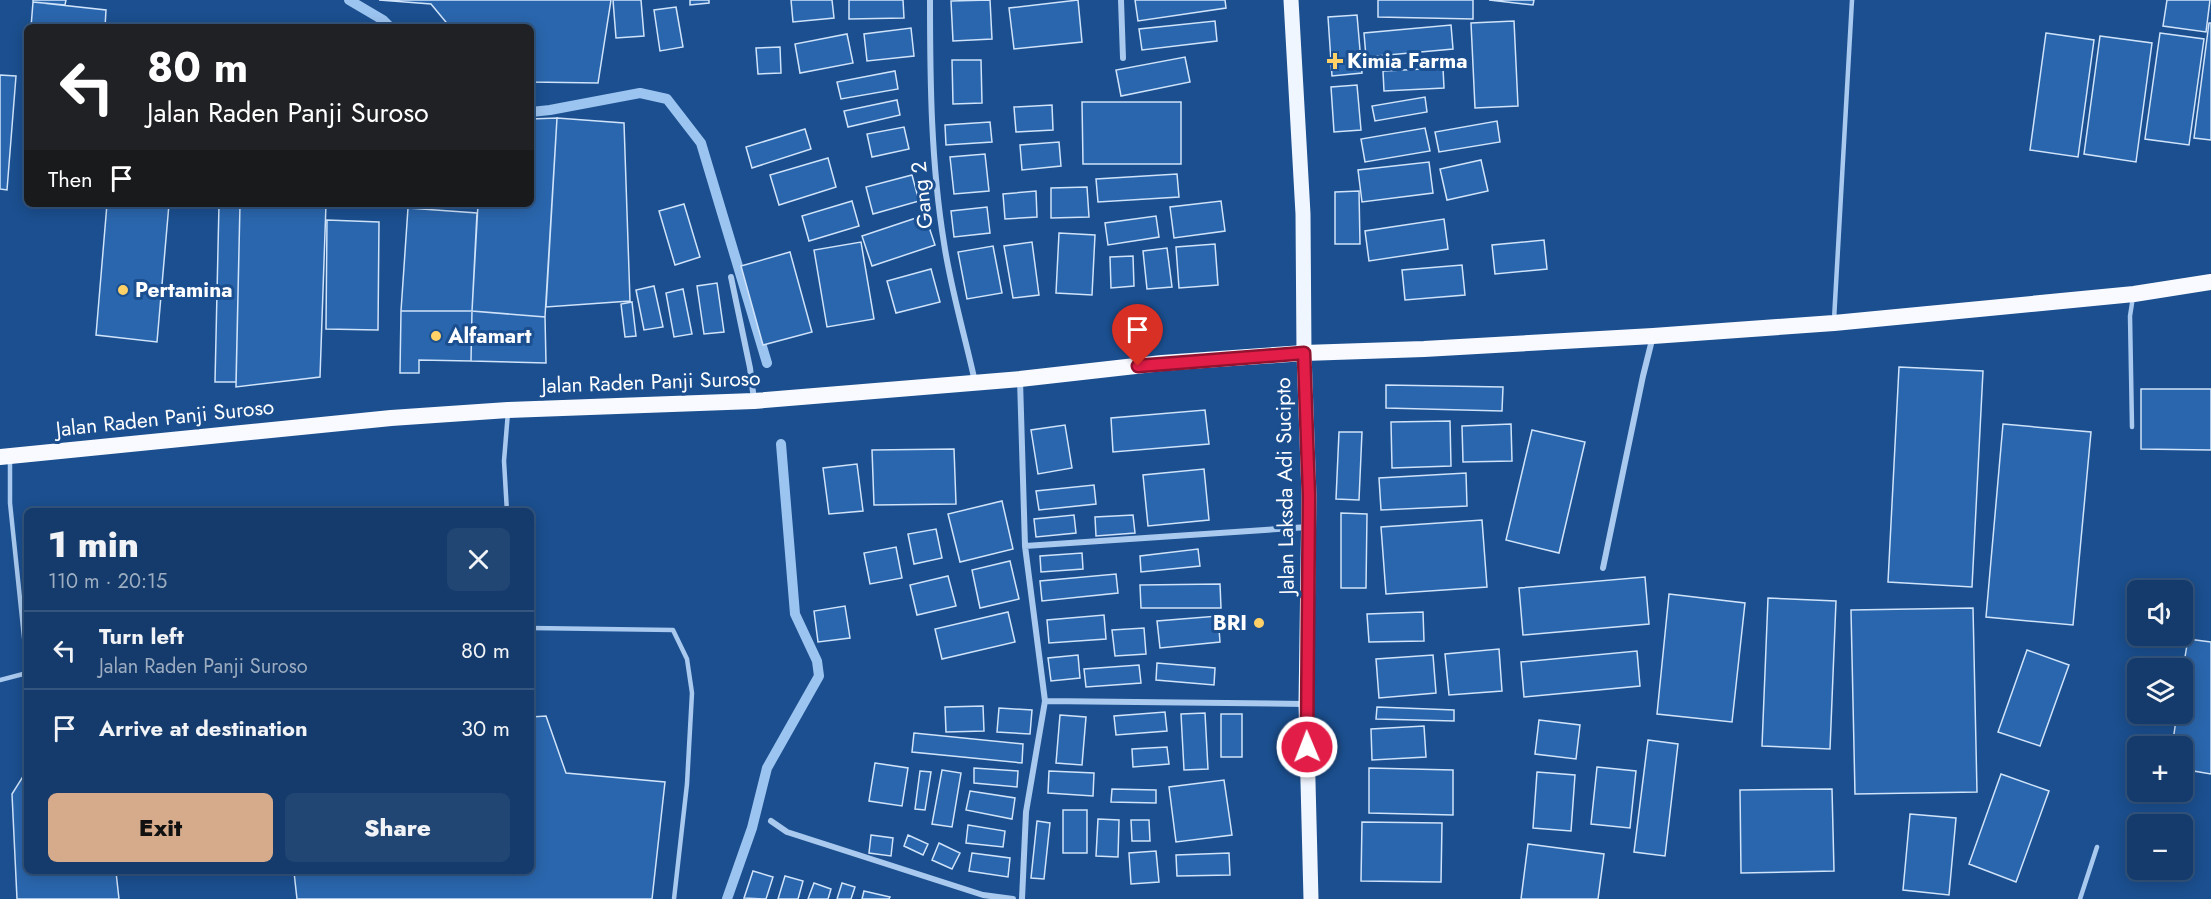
<!DOCTYPE html>
<meta charset="utf-8">
<style>
:root{--surface:#143b6b;--page:#214673;--text:#f1f3f6;--muted:#9dadc1;--line:#33557e;--accent:#d6ab8b}
body{margin:0;font-family:Jost,sans-serif;background:var(--page);color:var(--text);height:100vh;display:flex;flex-direction:column;font-size:22px;white-space:nowrap}
*{box-sizing:border-box;margin:0}
p{font-size:20px;color:var(--muted)}
.icon{flex:none;width:33px;height:33px;fill:none;stroke:currentColor;stroke-width:2;stroke-linecap:round;stroke-linejoin:round}
.map{position:relative;flex:1;overflow:hidden}
.drawer{position:absolute;left:24px;top:508px;width:510px;height:366px;display:flex;flex-direction:column;background:var(--surface);border-radius:9px;box-shadow:0 3px 15px #0003,0 0 0 2px var(--line)}
.drawer>*{flex:none}
.hud{position:absolute;left:24px;top:24px;width:510px;height:183px;border-radius:9px;box-shadow:0 3px 15px #0003,0 0 0 2px var(--line);background:#202124;color:#fff;overflow:hidden}
.controls{position:absolute;left:2127px;top:580px;display:grid;gap:12px}
.controls a{display:grid;place-items:center;width:66px;height:66px;border-radius:9px;background:var(--surface);box-shadow:0 3px 15px #0003,0 0 0 2px var(--line);font-size:30px}
.pin{position:absolute;display:grid;place-items:center;width:51px;height:51px;color:#fff;margin:-62px -26px;border-radius:50% 50% 50% 0;rotate:-45deg;box-shadow:0 0 6px #0007}
.pin .icon{rotate:45deg}
.me{position:absolute;width:66px;margin:-33px;rotate:359deg;stroke-linejoin:round;filter:drop-shadow(0 0 4px #0008)}
.turn{display:flex;align-items:center;gap:21px;height:126px;padding:0 24px;font-size:27px}
.turn .icon{width:78px;height:78px;stroke-width:2.5}
.turn b{display:block;font-size:42px;line-height:51px}
.then{display:flex;align-items:center;height:57px;padding:0 24px;background:#0003;gap:12px;font-size:22px}
.round{display:grid;place-items:center;flex:none;width:63px;height:63px;border-radius:9px;background:var(--page)}
.overview{display:flex;align-items:center;justify-content:space-between;height:102px;padding:0 24px}
h1{font-size:36px;font-weight:800;line-height:45px}
.action{display:flex;gap:12px;margin-top:auto;padding:12px 24px}
.action a{flex:1;height:69px;border-radius:9px;background:var(--accent);color:#111;font-size:24px;font-weight:800;line-height:69px;text-align:center}
.action a+a{background:var(--page);color:var(--text)}
ul{padding:0;list-style:none}
li{display:flex;align-items:center;gap:18px;height:78px;padding:0 24px;border-top:2px solid var(--line)}
li div{flex:1}
li b{display:block;font-size:22px}
li em{font-style:normal}
.map>svg:first-child{display:block}
</style>
<div class="map">
<svg width="2211" height="899" viewBox="0 0 2211 899">
<rect width="100%" height="100%" fill="#1b4f8f"/>
<g fill="none" stroke-linecap="round" stroke-linejoin="round">
<path stroke="#9cc4f0" stroke-width="10" d="M349 0 383 20 390 27
M531 112 550 110 640 93 667 99 701 143 767 363
M727 899 752 828 767 768 819 676 817 661 795 614 781 444"/>
</g>
<path fill="#2a66ad" stroke="#cfe3fa" stroke-width="1.5" d="M33 0H66L65 5 33 2Z
M379 0H611L598 83 531 82V27H450L431 4Z
M613 0H641L644 36 616 38Z
M690 0H709V3L690 5Z
M791 0H832L834 18 793 22Z
M849 0H903L904 18 849 19Z
M990 0 992 39 953 41 951 1Z
M1078 0 1082 42 1014 49 1009 8Z
M1135 0H1225L1226 8 1138 21Z
M1378 0H1473V19L1378 17Z
M1489 0H1534L1533 5Z
M2167 0H2210L2206 32 2163 26Z
M33 2 106 10 105 27H31Z
M676 7 683 47 660 51 654 10Z
M1357 15 1362 73 1332 76 1328 17Z
M1215 21 1217 41 1142 50 1139 29Z
M1514 21 1518 106 1475 108 1471 23Z
M2209 23H2211V140L2194 138Z
M1451 25 1453 49 1366 57 1364 33Z
M911 28 914 56 867 61 864 34Z
M2046 33 2094 40 2078 157 2030 150Z
M2160 33 2204 39 2189 145 2145 139Z
M847 34 853 63 800 73 795 44Z
M2100 36 2152 43 2136 162 2084 154Z
M780 47 781 73 758 74 756 48Z
M1185 57 1190 82 1121 96 1116 70Z
M952 60H981L982 103 953 104Z
M1443 68 1444 88 1384 91 1383 71Z
M895 71 898 89 841 99 837 82Z
M0 75 16 76 7 190 0 189Z
M1357 85 1361 130 1334 132 1331 87Z
M1425 97 1427 112 1375 121 1372 106Z
M897 100 900 115 848 127 844 111Z
M1082 102H1181V164H1083Z
M1052 105 1053 130 1016 132 1014 107Z
M557 118 545 317 472 311 478 204H531V119Z
M557 118 624 123 630 301 546 307Z
M1497 121 1500 142 1439 152 1435 132Z
M990 122 992 142 946 145 945 125Z
M904 127 909 149 872 157 867 134Z
M1425 128 1430 151 1365 162 1361 139Z
M805 129 811 149 752 168 746 147Z
M1059 142 1061 166 1022 170 1020 145Z
M985 154 989 191 954 194 950 157Z
M828 158 836 187 779 205 770 175Z
M1481 160 1488 191 1447 200 1440 169Z
M1429 162 1433 193 1362 202 1358 170Z
M1177 174 1179 197 1098 202 1096 179Z
M912 175 919 201 873 214 866 187Z
M1087 187 1089 217 1051 218V188Z
M1036 191 1037 217 1005 219 1003 194Z
M1359 191 1360 244H1335V192Z
M852 201 859 226 809 241 802 216Z
M1221 201 1225 231 1174 238 1170 207Z
M107 204H169L157 342 96 335Z
M219 204H240L236 382H215Z
M240 204H326L320 377 236 387Z
M684 204 700 257 675 265 659 211Z
M987 207 990 233 954 237 951 211Z
M408 208 477 213 472 311H401Z
M925 215 935 245 872 266 862 236Z
M1156 216 1159 237 1108 245 1105 223Z
M1444 219 1448 249 1369 261 1365 231Z
M327 220 379 222 378 330 326 329Z
M1059 233 1095 235 1092 295 1056 293Z
M1544 240 1547 269 1495 274 1492 245Z
M861 242 874 319 827 327 814 250Z
M1032 242 1039 295 1013 298 1004 246Z
M1215 244 1218 285 1179 288 1176 247Z
M993 246 1002 293 967 299 958 252Z
M1167 248 1172 287 1147 289 1143 251Z
M790 252 812 332 763 345 741 266Z
M1133 256 1134 286 1111 288 1110 257Z
M1462 265 1465 295 1405 300 1402 270Z
M931 269 940 302 896 313 887 281Z
M717 283 724 332 704 334 697 286Z
M654 286 663 327 644 330 636 290Z
M683 289 692 334 674 337 666 293Z
M632 302 636 336 625 337 621 304Z
M401 311H472L471 361 419 360V373H400Z
M472 311 545 317 546 363 471 361Z
M1899 367 1983 371 1972 587 1888 582Z
M1386 385 1503 387 1502 411 1386 408Z
M2141 389H2211V450L2141 449Z
M1205 410 1209 444 1113 452 1111 418Z
M1450 421 1451 466 1392 468 1391 422Z
M1511 424 1512 461 1463 462 1462 426Z
M2003 424 2091 432 2073 625 1986 617Z
M1065 425 1072 468 1038 474 1031 430Z
M1532 430 1585 442 1559 553 1506 540Z
M1339 432H1362L1359 500 1336 499Z
M954 449 956 504 874 505 872 450Z
M857 464 863 511 829 514 823 468Z
M1204 469 1209 520 1148 526 1143 475Z
M1466 473 1467 506 1381 510 1379 478Z
M1094 485 1096 504 1039 510 1036 491Z
M1002 501 1013 549 960 562 948 514Z
M1341 513 1367 514 1366 588H1341Z
M1074 515 1076 533 1036 537 1034 519Z
M1133 515 1135 533 1096 536 1095 517Z
M1482 520 1487 587 1386 594 1381 527Z
M936 529 942 558 914 564 908 534Z
M896 547 902 578 870 584 864 553Z
M1198 549 1200 566 1141 572 1140 556Z
M1082 553 1083 569 1041 572 1040 556Z
M1010 561 1019 599 980 608 972 570Z
M1116 574 1118 593 1042 601 1040 581Z
M948 576 956 606 917 615 910 585Z
M1645 577 1649 624 1523 635 1519 588Z
M1220 584 1221 608H1141L1140 585Z
M1669 594 1745 603 1732 722 1657 714Z
M1768 598 1836 601 1830 749 1762 746Z
M845 606 850 638 818 642 814 611Z
M1973 608 1977 792 1855 794 1851 610Z
M1008 612 1015 642 942 659 935 629Z
M1423 612 1424 641 1369 642 1367 614Z
M1104 615 1106 639 1049 643 1047 620Z
M1218 616 1220 642 1160 648 1157 621Z
M1144 628 1146 654 1115 656 1112 630Z
M2188 639 2211 642V774L2182 769V747H2172L2177 714H2182V675Z
M1499 649 1502 691 1449 695 1445 654Z
M2027 650 2069 665 2040 746 1998 732Z
M1637 651 1640 686 1524 697 1521 662Z
M1078 655 1080 678 1051 681 1048 658Z
M1433 655 1436 693 1379 698 1376 659Z
M1157 663 1215 668 1214 685 1156 680Z
M1139 665 1141 683 1086 687 1084 669Z
M983 706 984 731 946 732 945 707Z
M1377 707 1454 710V721L1376 719Z
M999 708 1032 710 1030 734 997 732Z
M1165 712 1167 731 1116 735 1114 716Z
M1205 713 1208 769 1184 770 1181 714Z
M1221 714H1242V757H1221Z
M1060 715 1086 717 1082 765 1056 763Z
M546 716 566 773 665 782 652 899H297L294 872H531V717Z
M1539 720 1580 725 1576 759 1535 754Z
M1424 726 1426 757 1372 760 1371 729Z
M914 733 1023 744 1022 763 912 752Z
M1648 740 1678 744 1665 856 1634 852Z
M1167 747 1169 764 1133 767 1132 749Z
M875 763 908 768 902 806 869 801Z
M1597 767 1636 771 1630 828 1591 824Z
M974 768 1018 771 1017 787 974 783Z
M1369 768 1453 770V815L1369 813Z
M27 770V872H116L119 899H17L12 794Z
M942 770 961 773 952 827 932 824Z
M920 771 931 772 925 810 915 809Z
M1049 771 1094 773 1093 796 1048 793Z
M1537 772 1575 775 1571 831 1533 828Z
M2001 774 2049 791 2016 882 1969 864Z
M1224 780 1232 835 1176 842 1169 787Z
M1112 789 1156 790V803L1111 802Z
M1832 789 1834 871 1741 873 1740 790Z
M970 791 1015 798 1012 819 966 810Z
M1063 810H1087V853H1063Z
M1910 814 1956 818 1949 895 1903 890Z
M1098 819 1119 820 1118 857 1096 856Z
M1131 820H1149L1150 841H1132Z
M1037 821 1050 823 1044 879 1031 878Z
M1362 822 1442 823 1441 882 1361 881Z
M968 825 1005 831 1003 847 966 843Z
M871 835 893 838 891 856 869 853Z
M908 835 928 844 923 855 904 846Z
M939 843 960 853 952 869 932 860Z
M1528 844 1604 854 1598 899H1521Z
M1156 851 1159 882 1131 884 1129 853Z
M972 853 1010 858 1008 877 969 871Z
M1229 853 1230 875 1177 876 1176 855Z
M753 871 773 877 766 899 744 898Z
M785 876 803 881 798 899H778Z
M814 883 831 889 828 899H808Z
M842 883 855 887 851 899H837Z
M864 891 890 897 889 899H862Z"/>
<g fill="none" stroke-linecap="round" stroke-linejoin="round">
<path stroke="#a9c9ee" stroke-width="4.5" d="M1834 320 1852 0
M2132 427 2130 316 2133 297
M10 460V503L27 666
M507 512 504 461 508 412
M531 628 673 630 687 659 692 693 687 784 674 899
M0 680 27 673
M2080 899 2097 847"/>
<path stroke="#a9c9ee" stroke-width="6" d="M930 0C930 81 931 163 944 243 951 290 965 336 975 382
M1121 0 1123 58
M731 277 750 368 754 400
M1020 380 1025 546 1045 701 1026 812 1022 899
M1025 546 1308 527
M1603 568 1643 376 1653 336
M1045 701 1305 704
M771 821 787 832 983 895 1013 899"/>
<path stroke="#f0f6ff" stroke-width="15" d="M1291 0 1303 214 1304 353 1309 496 1306 704 1311 899"/>
<path stroke="#f8faff" stroke-width="16" d="M0 457 391 418 508 410 754 401 1020 379 1162 363 1304 353 1424 349 1653 336 1834 323 2134 294 2211 282"/>
</g>
<g fill="none" stroke-linecap="round" stroke-linejoin="round">
<defs>
<path id="route" d="M1138 366 1304 353 1309 496 1307 747"/>
</defs>
<use href="#route" stroke="#92132f" stroke-width="15"/>
<use href="#route" stroke="#e11d48" stroke-width="10"/>
</g>
<g fill="#ffd166" stroke="#1b4f8f" stroke-width="2">
<path d="M1332 52h6v6h6v6h-6v6h-6v-6h-6v-6h6z"/>
<circle cx="123" cy="290" r="6"/>
<circle cx="436" cy="336" r="6"/>
<circle cx="1259" cy="623" r="6"/>
</g>
<g text-anchor="middle" dominant-baseline="central" stroke-width="6" stroke-linejoin="round" paint-order="stroke">
<g font-size="21" font-weight="bold" fill="#fff" stroke="#1b4f8f" text-anchor="start">
<text x="1347" y="61">Kimia Farma</text>
<text x="135" y="290">Pertamina</text>
<text x="448" y="336">Alfamart</text>
<text x="1247" y="623" text-anchor="end">BRI</text>
</g>
<g font-size="21" fill="#fff" stroke="#1b4f8f">
<text transform="translate(922 195) rotate(-96)">Gang 2</text>
<text transform="translate(651 382) rotate(-2)">Jalan Raden Panji Suroso</text>
<text transform="translate(165 418) rotate(-6)">Jalan Raden Panji Suroso</text>
<text transform="translate(1285 486) rotate(-91)">Jalan Laksda Adi Sucipto</text>
</g>
</g>
</svg>
<div class="controls">
<a><svg class="icon" aria-label="sound" viewBox="0 0 24 24"><path d="M4 9h4l5-4v14l-5-4H4zM17 9q2 3 0 6"/></svg></a>
<a><svg class="icon" aria-label="layers" viewBox="0 0 24 24"><path d="M12 4l9 5-9 5-9-5zM3 14l9 5 9-5"/></svg></a>
<a>+</a>
<a>−</a>
</div>
<div class="pin" style="left:1138px;top:366px;background:#d93025"><svg class="icon" aria-label="arrive" viewBox="0 0 24 24"><path d="M6 21V4h12l-3 4 3 4H6"/></svg></div>
<svg class="me" style="left:1307px;top:747px" viewBox="-20 -20 40 40"><circle r="17" fill="#e11d48" stroke="#fff" stroke-width="3"/><path d="M0-11L8 9 0 5-8 9z" fill="#fff"/></svg>
<div class="hud">
<div class="turn"><svg class="icon" aria-label="left" viewBox="0 0 24 24"><path d="M17 20v-9H6M10 6l-5 5 5 5"/></svg><div><b>80 m</b>Jalan Raden Panji Suroso</div></div>
<div class="then">Then<svg class="icon" aria-label="arrive" viewBox="0 0 24 24"><path d="M6 21V4h12l-3 4 3 4H6"/></svg></div>
</div>
<section class="drawer">
<div class="overview"><div><h1>1 min</h1><p>110 m · 20:15</p></div><a class="round"><svg class="icon" aria-label="close" viewBox="0 0 24 24"><path d="M6 6l12 12M18 6L6 18"/></svg></a></div>
<ul>
<li><svg class="icon" aria-label="left" viewBox="0 0 24 24"><path d="M17 20v-9H6M10 6l-5 5 5 5"/></svg><div><b>Turn left</b><p>Jalan Raden Panji Suroso</p></div><em>80 m</em></li>
<li><svg class="icon" aria-label="arrive" viewBox="0 0 24 24"><path d="M6 21V4h12l-3 4 3 4H6"/></svg><div><b>Arrive at destination</b></div><em>30 m</em></li>
</ul>
<div class="action"><a>Exit</a><a>Share</a></div>
</section>
</div>
